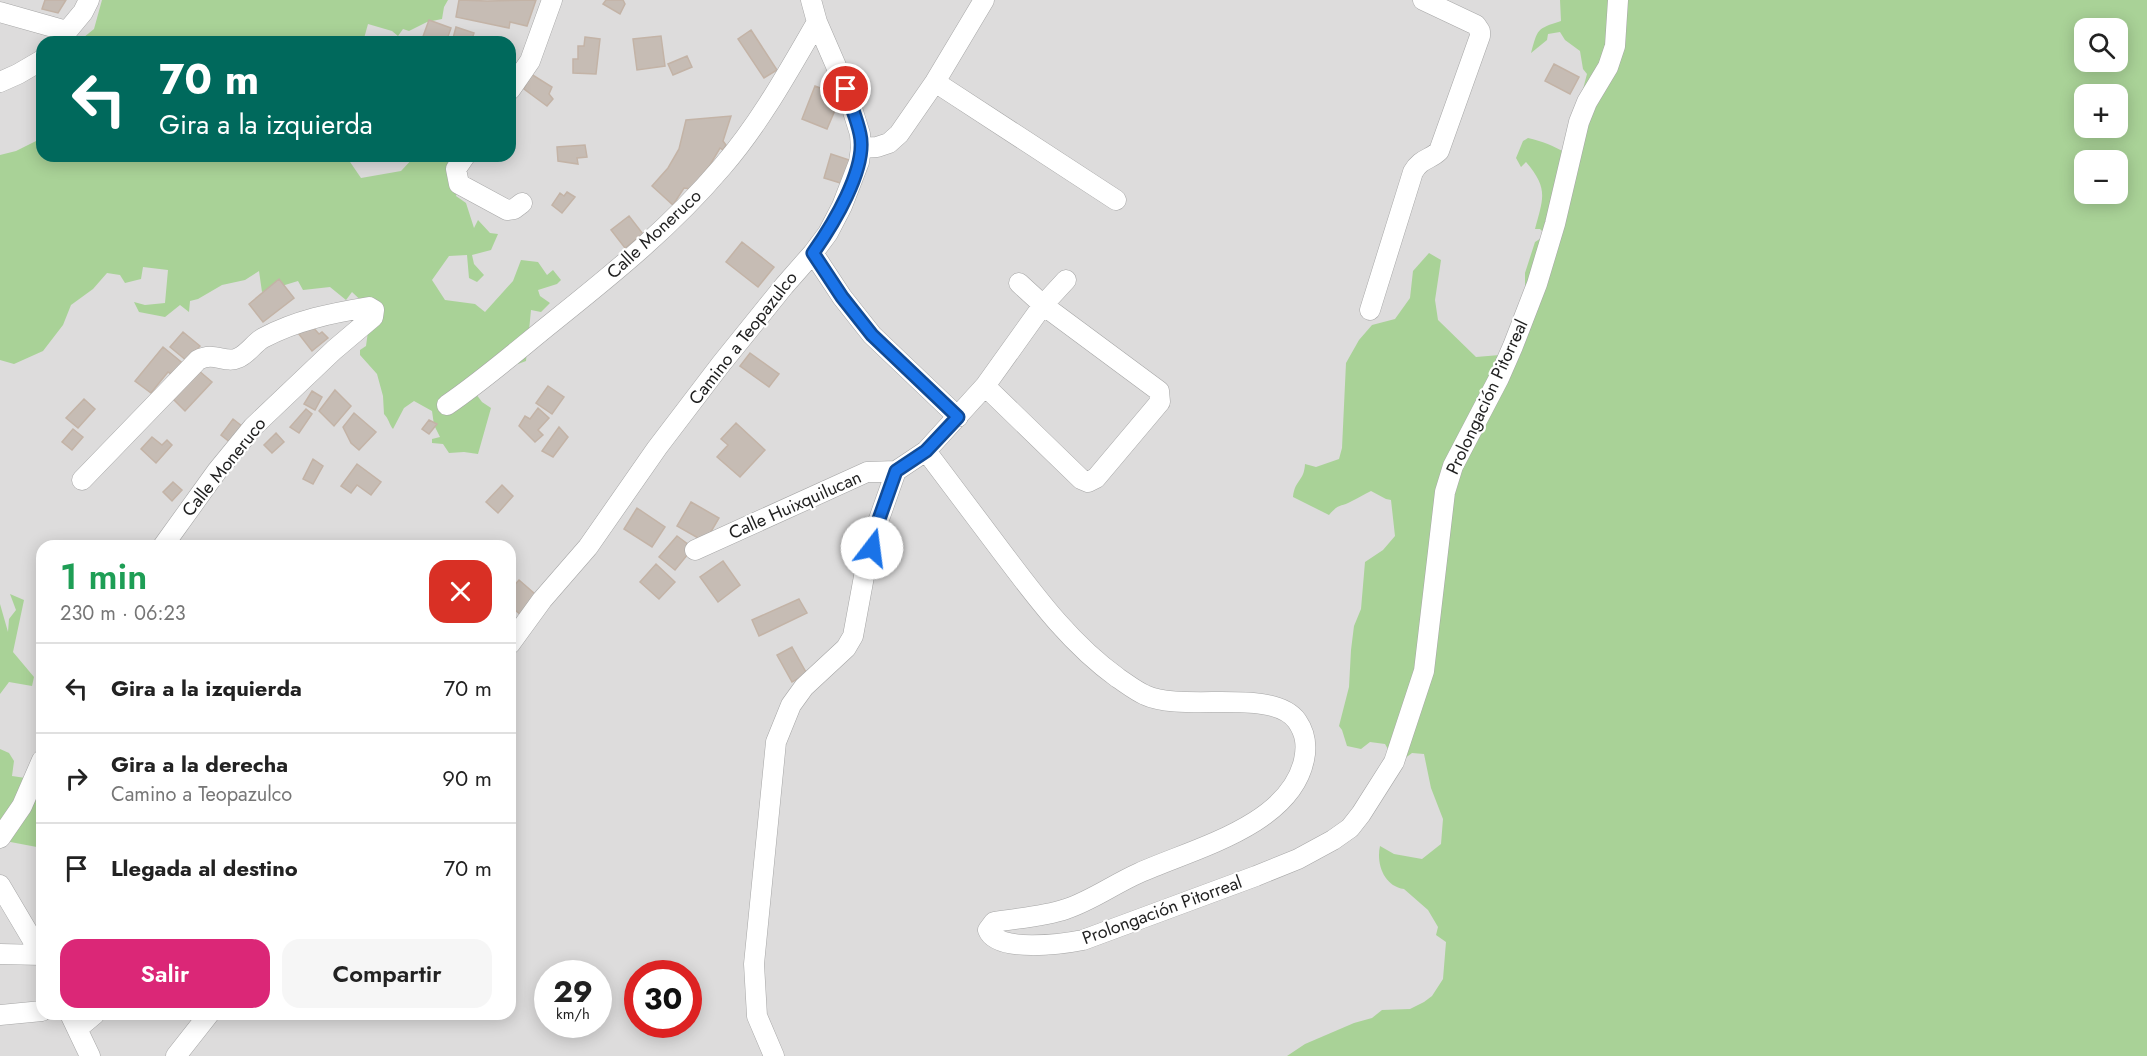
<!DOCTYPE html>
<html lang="es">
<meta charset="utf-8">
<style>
:root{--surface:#fff;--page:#f6f6f6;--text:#222;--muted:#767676;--line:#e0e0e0;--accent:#db2777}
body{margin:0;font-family:Jost,sans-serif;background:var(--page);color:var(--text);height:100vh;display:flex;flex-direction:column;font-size:22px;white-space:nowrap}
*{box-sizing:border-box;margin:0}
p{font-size:20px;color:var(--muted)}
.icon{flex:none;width:33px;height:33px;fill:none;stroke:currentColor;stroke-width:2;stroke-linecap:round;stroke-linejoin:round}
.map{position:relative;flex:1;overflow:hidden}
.drawer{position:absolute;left:36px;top:540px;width:480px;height:480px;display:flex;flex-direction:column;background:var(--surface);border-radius:18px;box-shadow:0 3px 15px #0003}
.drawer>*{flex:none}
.guide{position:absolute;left:36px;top:36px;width:480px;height:126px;border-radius:18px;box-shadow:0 3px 15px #0003;background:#00695c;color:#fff;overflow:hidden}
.tools{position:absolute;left:2074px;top:18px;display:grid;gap:12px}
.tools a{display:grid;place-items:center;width:54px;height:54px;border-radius:12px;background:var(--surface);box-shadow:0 3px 15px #0003;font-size:30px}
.speed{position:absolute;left:534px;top:960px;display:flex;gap:12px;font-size:30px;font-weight:700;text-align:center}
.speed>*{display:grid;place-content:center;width:78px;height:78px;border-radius:50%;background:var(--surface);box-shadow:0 3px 15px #0003;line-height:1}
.speed small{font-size:15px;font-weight:400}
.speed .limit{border:9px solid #d22;background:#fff;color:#111}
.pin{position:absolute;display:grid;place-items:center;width:51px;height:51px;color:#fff;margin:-26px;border:3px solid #fff;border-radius:50%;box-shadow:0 2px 6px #0007}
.me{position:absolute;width:66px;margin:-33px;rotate:15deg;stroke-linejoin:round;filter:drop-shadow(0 0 4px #0008)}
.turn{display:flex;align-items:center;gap:21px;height:126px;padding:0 24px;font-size:27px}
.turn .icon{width:78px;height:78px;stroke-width:2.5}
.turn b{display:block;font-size:42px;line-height:51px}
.round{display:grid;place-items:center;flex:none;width:63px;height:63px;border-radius:18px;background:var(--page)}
.overview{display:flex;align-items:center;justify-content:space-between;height:102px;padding:0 24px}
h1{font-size:36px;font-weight:600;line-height:45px;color:#1e9e55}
.button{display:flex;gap:12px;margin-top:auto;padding:12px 24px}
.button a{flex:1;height:69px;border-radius:18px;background:var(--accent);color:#fff;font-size:24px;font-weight:600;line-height:69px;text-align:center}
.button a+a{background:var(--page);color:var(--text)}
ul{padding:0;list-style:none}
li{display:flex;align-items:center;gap:18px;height:90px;padding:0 24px;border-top:2px solid var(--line)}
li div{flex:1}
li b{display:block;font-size:22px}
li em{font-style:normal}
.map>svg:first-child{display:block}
</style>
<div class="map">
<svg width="2147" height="1056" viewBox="0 0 2147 1056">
<rect width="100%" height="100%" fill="#f0ece5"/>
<path fill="#dddcdc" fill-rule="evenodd" d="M0 0H1837L1763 1056H0ZM42 42H510V156H42ZM42 546H510V1014H42ZM548 974H598V1024H548ZM638 974H688V1024H638Z"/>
<path fill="#a9d297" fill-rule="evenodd" d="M102 0H448L444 7 442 19 427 22 409 31 403 29 398 36 392 31 368 24 363 42H78L94 29Z
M1560 0H2147V1056H1287L1305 1044 1354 1023 1372 1018 1382 1010 1410 1009 1424 1002 1432 996 1443 979 1446 942 1436 935 1438 927 1428 910 1404 889C1384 886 1376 864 1380 846L1394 854 1422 859 1441 844 1443 819 1431 788 1424 754 1412 753 1404 759 1392 756 1385 744 1370 742 1361 749 1347 746 1342 730 1339 726 1349 687 1351 650 1354 626 1361 609 1365 562 1383 550 1395 536 1391 500 1386 499 1371 491C1364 494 1359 498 1352 501 1340 508 1340 502 1329 515L1293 497C1295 479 1304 482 1305 464L1316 467 1339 459 1342 448 1346 363 1359 340 1372 325 1395 319 1410 298 1413 271 1429 253 1441 260 1435 300 1438 320 1476 357 1500 355 1525 307V273L1535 242 1546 235 1540 229H1535C1543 198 1549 189 1526 162L1521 167 1516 158 1523 141 1528 138C1542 141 1554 146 1566 153L1587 74 1583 69 1580 51 1565 40 1560 32 1548 34 1547 40 1531 53C1538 29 1536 29 1561 21ZM2085 28H2118V62H2085ZM2085 94H2118V128H2085ZM2085 160H2118V194H2085Z
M42 138V156H346L361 178 401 171 415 156H465L456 196 466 203 474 228 478 220 490 233 498 234 491 250 472 255 474 264 484 275 477 282 469 278 467 255 449 256 432 280 445 300 475 304 485 312 513 281 521 260 538 262 547 275 553 270 561 280 557 284 538 290 540 296 550 303 541 312 531 310 526 361 518 364 504 361 476 394 482 402 491 408 478 454 464 452 449 453 443 444 432 443V439L440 437 434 425 432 411 414 401 404 408 393 429C389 424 389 419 384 414L383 396 377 374 360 355V350L366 346 371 310 352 292 346 300 330 287 303 290 298 281 262 292 259 271 245 280 222 285 198 299 190 301 189 312 180 305 165 317 139 312 134 302 145 305 165 303 168 270 143 267 141 279 125 283 120 275 107 273 93 289 71 305 63 325 43 351 14 364 0 360V155L16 151Z
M10 594 24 600 13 652 34 677 32 686 9 682 0 694V604L8 632 9 619 16 610Z
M0 749 9 753 14 761 12 776 39 780 42 785V848L0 840Z"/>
<path fill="#c6bcb4" stroke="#c3b3a6" stroke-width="1.5" d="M45 0H66L58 13 42 9Z
M459 0 487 1 536 0 527 26 510 22 509 28 456 17Z
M606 0H623L625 4 620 14 603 4Z
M429 20 451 28 446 42H421Z
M456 27 474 33 471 42H452Z
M751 30 777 70 764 78 738 39Z
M661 36 665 66 637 70 633 39Z
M585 37 600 39 596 74 573 73V59H578V46H584Z
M687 56 692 67 673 75 668 64Z
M1554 64 1579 77 1570 94 1545 81Z
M531 74 552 87 549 94 553 99 547 106 524 89Z
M815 86 841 96 827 129 802 119Z
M731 116 723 141 726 145 723 150 720 148 710 165 691 189 684 188 673 205 652 186 668 168 679 149 686 120Z
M585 145 587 157 577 158 578 164 558 161 557 147Z
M831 154 855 162 847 185 824 178Z
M567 192 575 197 562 213 552 205 560 193 564 196Z
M629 216 643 234 625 248 611 230Z
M742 242 774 267 758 287 726 262Z
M279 279 294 298 263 322 249 304Z
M310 324 319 334 322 332 328 338 312 351 298 333Z
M183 332 200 346 187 361 170 347Z
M163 347 185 365 175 377 168 372 151 393 135 381Z
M750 353 779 374 769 387 740 366Z
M198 370 212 382 185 411 172 398Z
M548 386 564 397 552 414 536 403Z
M335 390 351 406 334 426 319 411Z
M312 391 322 397 315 410 304 404Z
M84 399 95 409 78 428 66 418Z
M538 408 549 418 538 430 543 435 535 442 519 426 525 416 530 419Z
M306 409 312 414 299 433 290 427Z
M354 413 376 432 359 450 351 443 343 427Z
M233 419 243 427 231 443 221 435Z
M429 420 437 424 429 434 422 429Z
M736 423 765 450 740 477 717 457 728 445 721 439Z
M559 427 568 437 553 457 542 451Z
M73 429 83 437 72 450 62 442Z
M276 433 284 442 272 453 264 445Z
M152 437 162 445 167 440 172 445 156 463 141 449Z
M313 459 323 466 313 484 303 479Z
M357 464 381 482 371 495 357 485 351 493 341 486Z
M173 482 182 490 172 501 163 492Z
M502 485 513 496 498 513 486 502Z
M691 502 719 518 705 542 677 526Z
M637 508 665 527 652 547 624 529Z
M677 536 693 548 675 570 659 557Z
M723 561 740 585 718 602 700 577Z
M656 564 675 582 659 599 640 582Z
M519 580 542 600 526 619 510 606V590Z
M799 599 807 613 759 636 752 620Z
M792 647 807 674 792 682 777 655Z"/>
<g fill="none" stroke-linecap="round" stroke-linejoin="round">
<defs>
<path id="minor" d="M0 12 67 31
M59 41 83 12 89 0
M0 82 18 74 42 60
M935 82 1116 200
M510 90 530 61 552 0
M861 148 877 147 889 143 899 134 935 82 984 0
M465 156 456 169 459 184 507 210 514 209 522 203
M813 253 842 297 872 335 958 417
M1370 310 1413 172C1421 158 1430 160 1439 151L1480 36V31L1476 25 1423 0
M985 386 1043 305 1066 280
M447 405C485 379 519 349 554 321 614 273 672 226 722 167 760 123 788 72 817 22
M926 451C952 486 979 521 1005 556 1039 601 1072 645 1118 678 1127 684 1136 691 1145 695 1183 713 1273 687 1297 721 1306 734 1307 746 1304 760 1290 826 1192 849 1139 873 1114 884 1091 901 1066 909 1043 917 1017 918 994 922L988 930C997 953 1063 944 1083 940L1256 876 1298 859 1333 840 1350 828 1361 814 1394 762 1424 671 1445 492 1453 466 1499 378 1513 346 1537 284 1555 224 1579 122 1587 102 1608 67 1615 46 1618 0
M82 480 198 360C214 351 225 364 238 358 248 354 254 343 263 338 297 320 332 313 369 307L374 310 373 317 334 350 253 427 217 471 163 546
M695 550 867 472 896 471
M510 644 542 600 588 547 657 448 721 364 784 286 813 253 828 233 842 206 859 162 861 148 860 134 846 89 817 22 811 0
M0 838 22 806 42 760
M0 885 42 956
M0 954 42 955
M70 1014 90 1056
M0 1015 42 1011
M77 1029 95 1014
M176 1056 209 1014
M774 1056 757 1016 754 964 776 742 791 705 804 687 846 648 853 636 865 571 878 522 896 471 926 451 985 386 1081 479 1088 482 1096 478 1160 402 1159 391 1043 305 1019 283"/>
</defs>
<use href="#minor" stroke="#a6a6a6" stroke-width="21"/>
<use href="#minor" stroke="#fff" stroke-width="20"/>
</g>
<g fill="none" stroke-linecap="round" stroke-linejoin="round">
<defs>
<path id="route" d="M846 89C850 104 857 119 860 134 868 168 832 226 813 253L842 297 872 335 958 417 926 451 896 471 878 522 872 548"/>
</defs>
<use href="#route" stroke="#114b97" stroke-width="15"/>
<use href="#route" stroke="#1a73e8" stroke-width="10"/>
</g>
<g text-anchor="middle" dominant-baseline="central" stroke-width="4.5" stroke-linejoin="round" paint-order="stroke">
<g font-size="18" fill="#1f1f1f" stroke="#fff">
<text transform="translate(654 234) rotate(-43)">Calle Moneruco</text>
<text transform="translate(743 338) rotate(-52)">Camino a Teopazulco</text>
<text transform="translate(1487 397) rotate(-65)">Prolongación Pitorreal</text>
<text transform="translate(224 467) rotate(-51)">Calle Moneruco</text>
<text transform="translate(795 505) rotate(-24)">Calle Huixquilucan</text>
<text transform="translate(1162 910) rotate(-20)">Prolongación Pitorreal</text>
</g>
</g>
</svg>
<div class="tools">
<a><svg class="icon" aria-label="search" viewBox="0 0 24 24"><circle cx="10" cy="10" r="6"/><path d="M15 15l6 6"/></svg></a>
<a>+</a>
<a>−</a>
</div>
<div class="speed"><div>29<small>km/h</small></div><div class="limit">30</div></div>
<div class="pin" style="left:846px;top:89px;background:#d93025"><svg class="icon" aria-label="arrive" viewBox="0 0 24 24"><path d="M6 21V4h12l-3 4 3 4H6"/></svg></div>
<svg class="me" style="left:872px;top:548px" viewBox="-20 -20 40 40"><circle r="19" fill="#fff"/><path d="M0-13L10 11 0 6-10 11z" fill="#1a73e8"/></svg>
<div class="guide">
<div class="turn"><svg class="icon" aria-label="left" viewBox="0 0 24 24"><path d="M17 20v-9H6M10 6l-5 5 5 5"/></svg><div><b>70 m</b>Gira a la izquierda</div></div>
</div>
<section class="drawer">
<div class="overview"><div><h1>1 min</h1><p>230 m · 06:23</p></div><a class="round" style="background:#d93025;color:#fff"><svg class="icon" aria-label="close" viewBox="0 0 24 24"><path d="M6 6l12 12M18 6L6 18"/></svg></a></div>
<ul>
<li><svg class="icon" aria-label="left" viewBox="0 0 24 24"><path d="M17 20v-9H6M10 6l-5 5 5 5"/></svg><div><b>Gira a la izquierda</b></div><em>70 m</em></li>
<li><svg class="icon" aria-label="right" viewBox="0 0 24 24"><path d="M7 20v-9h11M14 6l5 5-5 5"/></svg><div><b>Gira a la derecha</b><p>Camino a Teopazulco</p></div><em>90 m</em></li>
<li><svg class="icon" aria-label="arrive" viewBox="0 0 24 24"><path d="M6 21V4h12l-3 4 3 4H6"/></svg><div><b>Llegada al destino</b></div><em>70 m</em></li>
</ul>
<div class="button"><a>Salir</a><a>Compartir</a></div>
</section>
</div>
